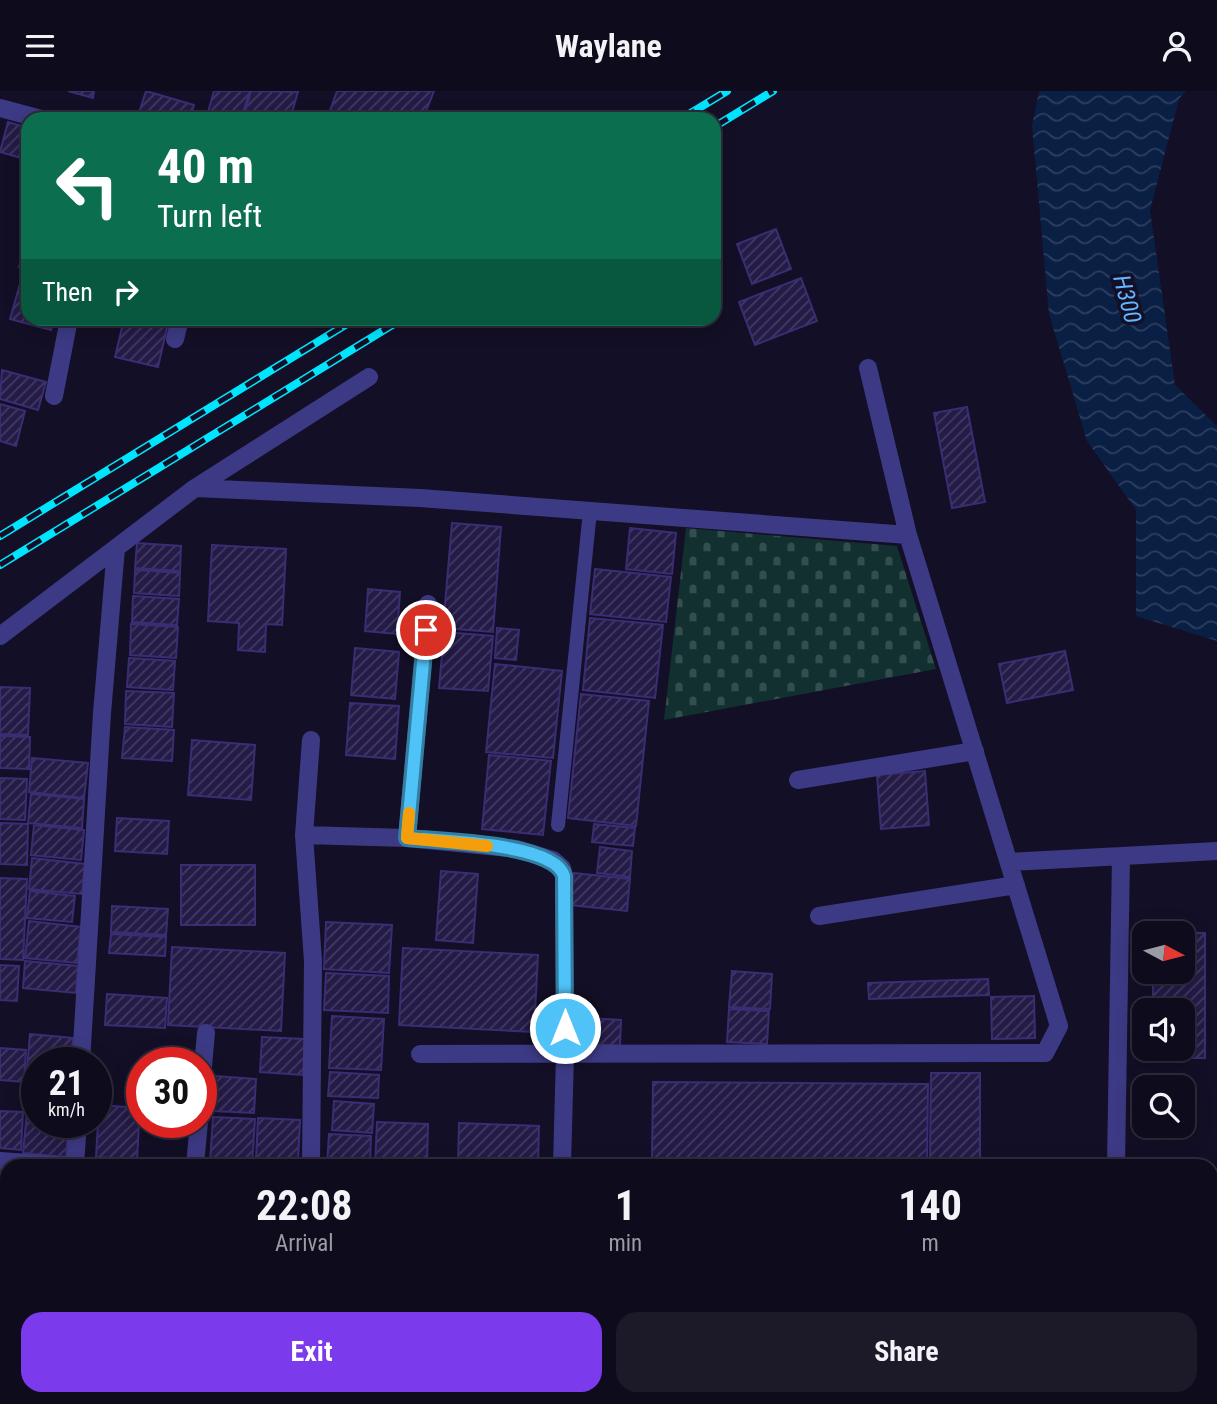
<!DOCTYPE html>
<style>
:root{--surface:#0e0b1c;--page:#1c1929;--text:#f1f3f6;--muted:#9b9ba3;--line:#2e2b3b;--accent:#7c3aed}
body{margin:0;font-family:"Roboto Condensed",sans-serif;background:var(--page);color:var(--text);height:100vh;display:flex;flex-direction:column;font-size:26px;white-space:nowrap}
*{box-sizing:border-box;margin:0}
p{font-size:23px;color:var(--muted)}
.icon{flex:none;width:38px;height:38px;fill:none;stroke:currentColor;stroke-width:2;stroke-linecap:round;stroke-linejoin:round}
.map{position:relative;flex:1;overflow:hidden}
.side{position:absolute;left:0px;top:1068px;width:1218px;height:247px;display:flex;flex-direction:column;background:var(--surface);border-radius:21px 21px 0 0;box-shadow:0 4px 18px #0003,0 0 0 2px var(--line)}
.side>*{flex:none}
.banner{position:absolute;left:21px;top:21px;width:700px;height:214px;border-radius:21px;box-shadow:0 4px 18px #0003,0 0 0 2px var(--line);background:#0b6e4f;color:#fff;overflow:hidden}
.needle{width:46px;rotate:97deg}
.fabs{position:absolute;left:1132px;top:830px;display:grid;gap:14px}
.fabs a{display:grid;place-items:center;width:63px;height:63px;border-radius:14px;background:var(--surface);box-shadow:0 4px 18px #0003,0 0 0 2px var(--line);font-size:35px}
.speed{position:absolute;left:21px;top:956px;display:flex;gap:14px;font-size:35px;font-weight:700;text-align:center}
.speed>*{display:grid;place-content:center;width:91px;height:91px;border-radius:50%;background:var(--surface);box-shadow:0 4px 18px #0003,0 0 0 2px var(--line);line-height:1}
.speed small{font-size:18px;font-weight:400}
.speed .limit{border:10px solid #d22;background:#fff;color:#111}
.pin{position:absolute;display:grid;place-items:center;width:60px;height:60px;color:#fff;margin:-30px;border:4px solid #fff;border-radius:50%;box-shadow:0 2px 7px #0007}
.me{position:absolute;width:77px;margin:-38px;rotate:0deg;stroke-linejoin:round;filter:drop-shadow(0 0 5px #0008)}
.turn{display:flex;align-items:center;gap:24px;height:147px;padding:0 21px;font-size:32px}
.turn .icon{width:91px;height:91px;stroke-width:2.5}
.turn b{display:block;font-size:49px;line-height:60px}
.then{display:flex;align-items:center;height:66px;padding:0 21px;background:#0003;gap:14px;font-size:26px}
.eta{display:flex;justify-content:space-evenly;align-items:center;height:119px;text-align:center}
.eta b{font-size:42px;font-weight:700;line-height:49px}
.button{display:flex;gap:14px;margin-top:auto;padding:14px 21px}
.button a{flex:1;height:80px;border-radius:21px;background:var(--accent);color:#fff;font-size:28px;font-weight:700;line-height:80px;text-align:center}
.button a+a{background:var(--page);color:var(--text)}
header{display:flex;justify-content:space-between;align-items:center;height:91px;padding:0 21px;background:var(--surface);font-size:32px;font-weight:700}
.map>svg:first-child{display:block}
</style>
<header><svg class="icon" aria-label="menu" viewBox="0 0 24 24"><path d="M4 6h16M4 12h16M4 18h16"/></svg>Waylane<svg class="icon" aria-label="person" viewBox="0 0 24 24"><circle cx="12" cy="8" r="4"/><path d="M4 21q1-7 8-7t8 7"/></svg></header>
<div class="map">
<svg width="1217" height="1313" viewBox="0 0 1217 1313">
<defs>
<pattern id="cemetery-stones" width="16" height="16" patternUnits="userSpaceOnUse" patternTransform="scale(1.75)"><rect width="16" height="16" fill="#12302f"/><path d="M2 7V4a2 2 0 0 1 4 0v3zM10 15v-3a2 2 0 0 1 4 0v3z" fill="#344d4e"/></pattern>
<pattern id="water-waves" width="16" height="10" patternUnits="userSpaceOnUse" patternTransform="scale(1.75)"><rect width="16" height="10" fill="#0a1f44"/><path d="M0 5q4-4 8 0t8 0" fill="none" stroke="#2d3f60"/></pattern>
<pattern id="building-hatch" width="6" height="6" patternUnits="userSpaceOnUse" patternTransform="scale(1.75)"><rect width="6" height="6" fill="#241b47"/><path d="M-1 1l2-2M0 6l6-6M5 7l2-2" fill="none" stroke="#433b63"/></pattern>
</defs>
<rect width="100%" height="100%" fill="#130f26"/>
<path fill="url(#cemetery-stones)" d="M686 437 897 455 936 578 664 629Z"/>
<path fill="url(#water-waves)" d="M1039 0H1186L1179 8 1150 119 1175 294 1217 335V550L1136 525V419L1087 350 1049 223 1032 35Z"/>
<path fill="url(#building-hatch)" stroke="#3b2d73" stroke-width="2" d="M68 0H94L93 7Z
M146 0 194 14 190 28H137Z
M214 0H250L241 28H206Z
M251 0 298 1 290 28H243Z
M337 0H434L423 28H327Z
M8 31 28 37V69L0 61Z
M776 138 791 178 752 193 737 153Z
M28 145V178L19 176Z
M23 182 28 184V228H54L51 239 10 228Z
M801 187 817 230 755 254 739 211Z
M124 228H169L158 276 115 266Z
M2 279 46 291 38 319 0 308Z
M0 313 25 320 16 355 0 350Z
M967 316 985 411 952 417 934 322Z
M452 432 501 436 493 541 443 537Z
M630 437 676 442 672 483 626 478Z
M137 452 181 455 180 480 135 477Z
M212 454 286 458 282 534 266 533 265 561 238 559 239 532 208 530Z
M595 478 671 486 666 531 590 523Z
M135 479 180 482 179 505 134 502Z
M368 498 400 501 397 543 365 540Z
M133 505 179 508 177 534 132 531Z
M590 527 663 534 655 607 583 599Z
M131 533 178 536 176 567 130 564Z
M497 537 519 539 516 569 495 567Z
M444 541 493 545 488 600 439 597Z
M355 557 399 561 395 608 351 604Z
M1065 560 1073 599 1007 612 999 573Z
M129 567 175 570 173 599 127 596Z
M495 573 562 580 553 667 486 661Z
M0 596 30 597 28 644 0 643Z
M126 600 174 602 172 636 125 633Z
M581 603 649 610 636 735 568 727Z
M350 612 399 615 395 668 346 664Z
M125 636 174 639 172 670 122 667Z
M0 645 30 646 29 678 0 677Z
M192 649 255 654 251 709 188 704Z
M489 664 551 670 543 744 482 738Z
M32 667 88 672 84 707 29 701Z
M925 680 929 734 881 738 877 684Z
M0 687 27 688 25 729 0 728Z
M31 703 84 708 82 737 28 732Z
M117 727 169 730 167 763 115 760Z
M0 732 28 733 27 774 0 773Z
M594 733 635 737 633 755 592 751Z
M34 734 84 739 81 769 31 764Z
M600 756 632 760 630 786 597 782Z
M32 767 85 773 82 803 29 798Z
M181 774H255V834H181Z
M441 780 478 783 473 852 436 849Z
M574 782 630 788 627 820 570 814Z
M0 787 27 788 23 869 0 868Z
M30 800 75 805 72 831 27 827Z
M112 815 168 818 166 844 111 841Z
M29 830 81 836 77 872 25 867Z
M326 831 392 834 389 882 324 878Z
M1154 841 1205 842V967H1152V957H1183V919H1153V880H1183V842Z
M111 843 166 846 165 865 109 862Z
M172 856 285 862 281 940 168 934Z
M403 857 538 864 534 941 399 934Z
M25 870 78 875 76 902 23 897Z
M0 874 19 875 17 910 0 909Z
M732 880 772 883 770 918 729 916Z
M326 882 389 885 388 922 324 919Z
M988 888 989 904 869 908 868 892Z
M107 903 167 907 165 937 105 934Z
M1034 905 1035 947 992 948 991 906Z
M729 918 769 920 767 953 727 951Z
M332 925 384 928 381 979 329 977Z
M573 926 621 929 620 955 572 952Z
M30 943 73 947 71 971H37V979L27 978Z
M262 946 305 948 303 984 260 981Z
M0 957 26 959 24 991 0 989Z
M28 981 37 982V1020L25 1019Z
M330 981 379 984 378 1007 328 1005Z
M931 982H980V1071L930 1070Z
M215 985 256 988 254 1022 213 1020Z
M653 991 928 993 927 1070 652 1068Z
M334 1010 374 1013 372 1042 332 1039Z
M99 1014 140 1017 137 1068 96 1066Z
M0 1020 23 1021 21 1059 0 1057Z
M27 1021 37 1023V1031H69L66 1066 23 1062Z
M213 1026 255 1028 252 1074 210 1072Z
M258 1027 300 1029 298 1070 256 1068Z
M377 1031 428 1033 427 1074H375Z
M459 1032 539 1035 538 1074H458Z
M329 1043 371 1045 370 1074H327Z
M637 1072H666V1074H637Z
M668 1072 707 1073V1074H668Z
M744 1072 792 1073V1074H744Z
M0 1087 7 1088V1122L0 1121Z
M0 1122 7 1123 3 1158H0Z
M76 1307H122L121 1313H75Z
M256 1307H300L301 1313H256Z
M346 1307H368V1313H345Z
M371 1307H405V1313H371Z
M407 1307H432V1313H406Z
M488 1307H542V1313H488Z
M580 1307H645V1313H580Z
M679 1307H726L725 1313 679 1311Z
M729 1307H761V1313H728Z
M764 1307H793L792 1313 764 1311Z
M796 1307H829L828 1313H796Z
M831 1307H862V1313H831Z
M930 1307H962V1313H929Z
M964 1307H997L996 1313H964Z
M1000 1307H1031V1313H999Z"/>
<g fill="none" stroke-linecap="round" stroke-linejoin="round">
<path stroke="#3d3a85" stroke-width="14" d="M558 734 590 420"/>
<path stroke="#3d3a85" stroke-width="18" d="M0 17 41 28
M175 248 180 228
M54 305 69 228
M195 397 420 407 908 444
M0 545 195 397 369 286
M798 689 975 660
M304 744 407 747 517 758 553 769 562 777 564 785 565 963 562 1074
M407 747 428 513
M1009 771 1217 760
M819 825 1016 794
M420 963 1045 962 1059 935 908 444 868 277
M81 971 102 622 116 457
M201 997 206 942
M0 1070 56 1074
M75 1074 78 1031
M195 1074 199 1031
M311 1074 313 870 304 744 311 649
M1116 1074 1121 765
M0 1224 7 1225
M331 1307 333 1313
M559 1307V1313
M654 1307V1313"/>
<defs>
<path id="rail" d="M681 28 727 0
M714 36 773 0
M0 445 355 228
M0 474 402 228"/>
</defs>
<use href="#rail" stroke="#00e5ff" stroke-width="8"/>
<use href="#rail" stroke="#130f26" stroke-width="5" stroke-dasharray="16" stroke-linecap="butt"/>
</g>
<g fill="none" stroke-linecap="round" stroke-linejoin="round">
<defs>
<path id="route" d="M426 539 407 747C439 750 555 752 564 785L565 937"/>
</defs>
<use href="#route" stroke="#337fa1" stroke-width="18"/>
<use href="#route" stroke="#4fc3f7" stroke-width="12"/>
<path stroke="#f59e0b" stroke-width="12" d="M409 722 407 747 487 755"/>
</g>
<g text-anchor="middle" dominant-baseline="central" stroke-width="7" stroke-linejoin="round" paint-order="stroke">
<g font-size="24" font-style="italic" fill="#62b6ff" stroke="#130f26">
<text transform="translate(1127 208) rotate(75)">H300</text>
</g>
</g>
</svg>
<div class="fabs">
<a><svg class="needle" viewBox="-14 -14 28 28"><path d="M0-13l5 13h-10z" fill="#e53935"/><path d="M0 13l5-13h-10z" fill="#9b9ba3"/></svg></a>
<a><svg class="icon" aria-label="sound" viewBox="0 0 24 24"><path d="M4 9h4l5-4v14l-5-4H4zM17 9q2 3 0 6"/></svg></a>
<a><svg class="icon" aria-label="search" viewBox="0 0 24 24"><circle cx="10" cy="10" r="6"/><path d="M15 15l6 6"/></svg></a>
</div>
<div class="speed"><div>21<small>km/h</small></div><div class="limit">30</div></div>
<div class="pin" style="left:426px;top:539px;background:#d93025"><svg class="icon" aria-label="arrive" viewBox="0 0 24 24"><path d="M6 21V4h12l-3 4 3 4H6"/></svg></div>
<svg class="me" style="left:565px;top:937px" viewBox="-20 -20 40 40"><circle r="17" fill="#4fc3f7" stroke="#fff" stroke-width="3"/><path d="M0-11L8 9 0 5-8 9z" fill="#fff"/></svg>
<div class="banner">
<div class="turn"><svg class="icon" aria-label="left" viewBox="0 0 24 24"><path d="M17 20v-9H6M10 6l-5 5 5 5"/></svg><div><b>40 m</b>Turn left</div></div>
<div class="then">Then<svg class="icon" aria-label="right" viewBox="0 0 24 24"><path d="M7 20v-9h11M14 6l5 5-5 5"/></svg></div>
</div>
<section class="side">
<div class="eta">
<div><b>22:08</b><p>Arrival</p></div>
<div><b>1</b><p>min</p></div>
<div><b>140</b><p>m</p></div>
</div>
<div class="button"><a>Exit</a><a>Share</a></div>
</section>
</div>
